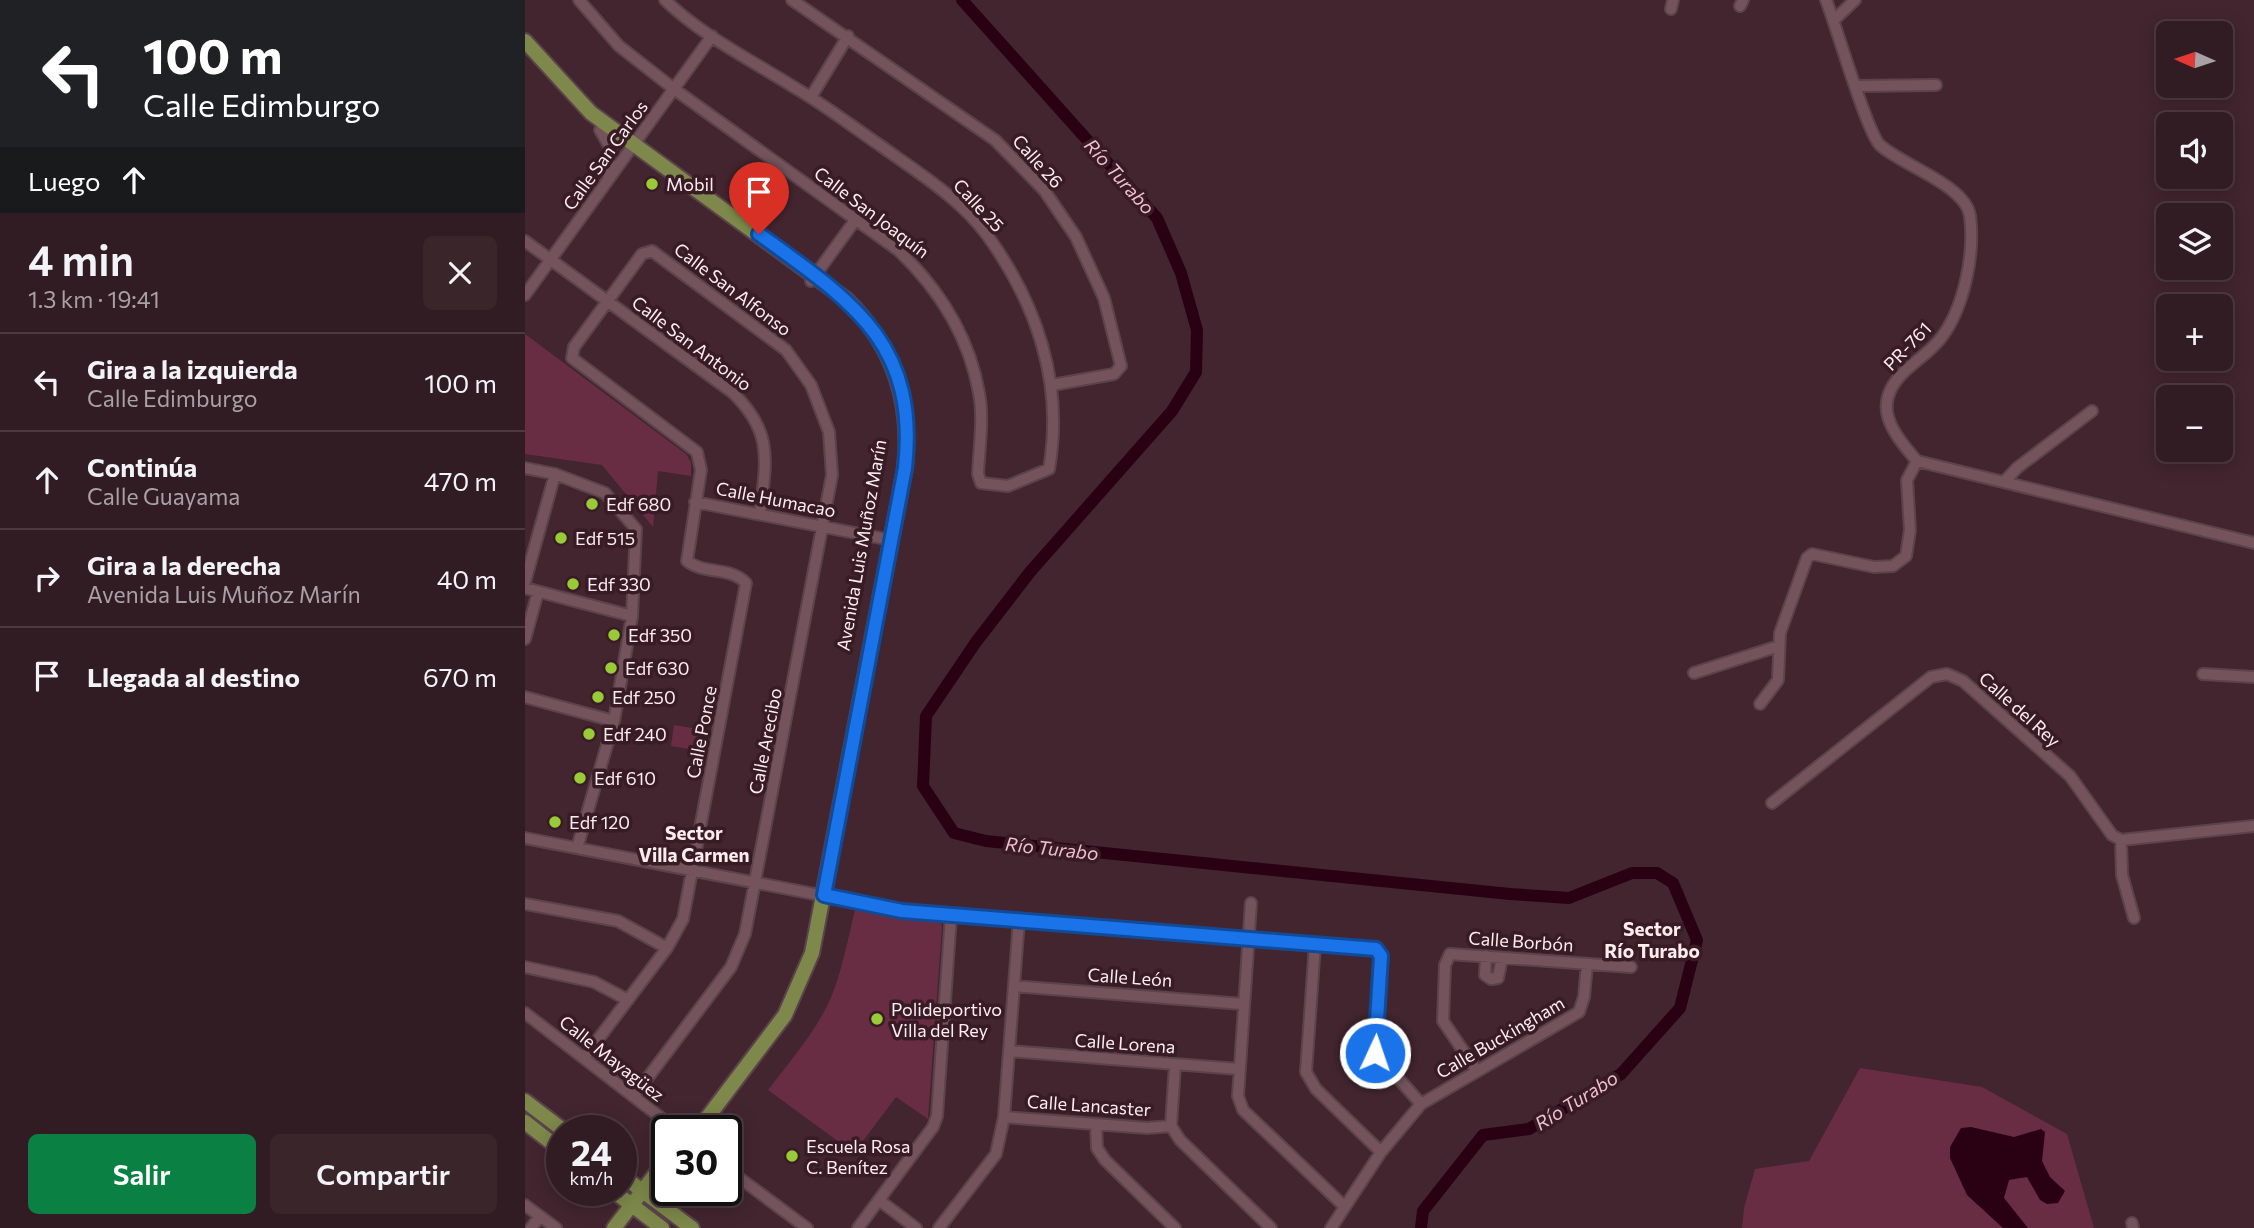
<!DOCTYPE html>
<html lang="es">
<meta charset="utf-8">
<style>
:root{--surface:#321c23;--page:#3a252b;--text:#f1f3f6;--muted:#a8a1a6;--line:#4d3a41;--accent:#0b8043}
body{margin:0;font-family:Commissioner,sans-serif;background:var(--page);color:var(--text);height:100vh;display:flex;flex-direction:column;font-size:26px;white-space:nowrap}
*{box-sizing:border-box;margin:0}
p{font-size:23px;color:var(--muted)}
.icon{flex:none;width:38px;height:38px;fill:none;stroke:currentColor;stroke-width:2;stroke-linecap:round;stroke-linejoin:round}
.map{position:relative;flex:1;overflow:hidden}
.sheet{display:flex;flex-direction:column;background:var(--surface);width:525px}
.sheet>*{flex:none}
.hud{background:#202124;color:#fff;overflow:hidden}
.needle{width:46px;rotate:273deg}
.controls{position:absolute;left:1631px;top:21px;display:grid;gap:14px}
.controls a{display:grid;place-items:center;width:77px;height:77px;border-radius:10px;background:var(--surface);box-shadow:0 4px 18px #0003,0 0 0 2px var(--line);font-size:35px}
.speed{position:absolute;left:21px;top:1115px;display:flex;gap:14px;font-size:35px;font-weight:700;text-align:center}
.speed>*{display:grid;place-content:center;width:91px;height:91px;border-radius:50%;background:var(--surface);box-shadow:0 4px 18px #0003,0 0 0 2px var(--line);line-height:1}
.speed small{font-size:18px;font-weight:400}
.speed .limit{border:4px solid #111;border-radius:10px;background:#fff;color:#111}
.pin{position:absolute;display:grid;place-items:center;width:60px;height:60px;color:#fff;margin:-72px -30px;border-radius:50% 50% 50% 0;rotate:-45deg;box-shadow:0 0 7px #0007}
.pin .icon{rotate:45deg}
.me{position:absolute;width:77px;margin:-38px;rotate:3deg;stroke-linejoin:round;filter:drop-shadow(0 0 5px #0008)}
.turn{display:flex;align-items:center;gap:24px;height:147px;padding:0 28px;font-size:32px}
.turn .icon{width:91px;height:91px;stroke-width:2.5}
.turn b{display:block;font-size:49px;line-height:60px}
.then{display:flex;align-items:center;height:66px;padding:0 28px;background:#0003;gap:14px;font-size:26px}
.round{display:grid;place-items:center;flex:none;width:74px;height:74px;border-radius:10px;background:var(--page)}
.summary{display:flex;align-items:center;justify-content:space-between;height:119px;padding:0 28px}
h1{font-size:42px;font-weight:600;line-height:52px}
.action{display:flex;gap:14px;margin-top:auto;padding:14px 28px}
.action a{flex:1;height:80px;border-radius:10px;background:var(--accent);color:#fff;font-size:28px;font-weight:600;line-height:80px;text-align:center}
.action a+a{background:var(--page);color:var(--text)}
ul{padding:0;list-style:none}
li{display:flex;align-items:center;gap:21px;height:98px;padding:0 28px;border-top:2px solid var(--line)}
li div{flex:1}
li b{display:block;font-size:26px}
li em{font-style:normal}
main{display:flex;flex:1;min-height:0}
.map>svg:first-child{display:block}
</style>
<main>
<section class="sheet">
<div class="hud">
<div class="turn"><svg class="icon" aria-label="left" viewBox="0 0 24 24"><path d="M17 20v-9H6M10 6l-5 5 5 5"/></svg><div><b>100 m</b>Calle Edimburgo</div></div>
<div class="then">Luego<svg class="icon" aria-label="ahead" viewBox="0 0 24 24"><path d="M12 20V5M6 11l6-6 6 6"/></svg></div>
</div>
<div class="summary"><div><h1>4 min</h1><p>1.3 km · 19:41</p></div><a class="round"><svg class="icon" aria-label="close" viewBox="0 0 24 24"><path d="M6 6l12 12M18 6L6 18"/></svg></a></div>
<ul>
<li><svg class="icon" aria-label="left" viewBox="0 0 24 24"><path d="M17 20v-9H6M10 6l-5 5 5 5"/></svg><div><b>Gira a la izquierda</b><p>Calle Edimburgo</p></div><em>100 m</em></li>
<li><svg class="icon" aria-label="ahead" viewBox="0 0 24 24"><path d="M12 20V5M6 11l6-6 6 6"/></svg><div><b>Continúa</b><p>Calle Guayama</p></div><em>470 m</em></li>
<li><svg class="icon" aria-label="right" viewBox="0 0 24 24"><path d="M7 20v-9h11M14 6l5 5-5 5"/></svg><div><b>Gira a la derecha</b><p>Avenida Luis Muñoz Marín</p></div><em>40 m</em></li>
<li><svg class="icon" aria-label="arrive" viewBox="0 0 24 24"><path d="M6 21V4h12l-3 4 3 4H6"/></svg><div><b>Llegada al destino</b></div><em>670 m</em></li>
</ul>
<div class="action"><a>Salir</a><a>Compartir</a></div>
</section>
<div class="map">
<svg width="1729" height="1228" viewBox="0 0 1729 1228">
<rect width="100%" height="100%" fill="#42252f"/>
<path fill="#682d43" d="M0 334 161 454 166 462V476L133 471 128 527 77 465 0 454Z
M149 725 185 731 182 752 146 746Z
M330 910 416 922 417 927 403 1119 371 1097 329 1153 243 1090C266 1060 293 1029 307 995 318 967 323 938 330 910Z
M1335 1068 1457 1087 1542 1134 1569 1228H1217L1219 1208 1230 1169 1284 1161Z"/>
<path fill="#2a0113" d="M1446 1127 1489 1137 1516 1129 1520 1132 1517 1161 1525 1177 1540 1191 1533 1203 1522 1204 1515 1200 1502 1177 1484 1180 1479 1198 1503 1228H1478L1442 1195 1425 1158V1147L1436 1128Z"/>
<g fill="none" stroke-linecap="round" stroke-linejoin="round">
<path stroke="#2a0113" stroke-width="12" d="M437 0 632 218 656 273 672 330 671 372 647 411 505 572 451 642 401 716 398 786 429 833 461 841 985 894 1044 898 1107 873H1132L1148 883 1172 940 1155 1008 1096 1074 1004 1129 958 1135 898 1211 896 1228"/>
<defs>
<path id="minor" d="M54 0 94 46 149 89 373 250C414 289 444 336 454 393 459 418 454 449 453 474L456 483 483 486 524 469C539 384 512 304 462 235 435 198 392 172 356 146 328 127 301 106 272 89 228 61 177 36 140 0
M267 0 470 140 519 190 551 237 579 298 596 366 589 374 527 385
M1301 0C1311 25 1342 133 1355 145 1376 165 1441 185 1445 216 1450 254 1439 308 1416 338 1406 351 1392 360 1380 371 1345 404 1366 431 1392 461L1729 543
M1215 6 1218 0
M1146 9 1148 0
M1309 20 1330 0
M1332 86 1411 85
M286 97 323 36
M75 130 86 149 83 180
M0 241 207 392C249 432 241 461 235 514
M286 281 331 219
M0 295 187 36
M0 468 30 474 80 493 111 529 107 616 89 721 52 848
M1479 482 1492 468 1567 411
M170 502 366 540
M0 582 30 474
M0 588 107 616
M0 639 13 592
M1169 673 1254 646
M1678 674 1729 677
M0 697 89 721
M1235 704 1253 680 1255 633 1282 558 1287 554 1349 567 1368 566 1381 556 1385 530 1382 480 1392 461
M1247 803 1406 677 1422 674 1438 681 1545 776 1587 835 1596 840 1729 826
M0 838 377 911 851 949 856 956 851 1053 896 1104
M1596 840 1597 875 1609 918
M726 903 713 1096 718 1110 820 1207
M0 904 93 921 142 948
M790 944 781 1072 791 1089 856 1152
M961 956 960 975 966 979 973 978 977 958
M0 967 69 982 103 1000
M489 986 718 1004
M0 1013 152 1130
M484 1051 713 1069
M59 1058 142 948 158 919 221 583C205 566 180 575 162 561L176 470 172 452 47 358 49 347 117 254 127 251 261 350 286 385 304 432 307 475 220 934 206 967 109 1096
M650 1065 646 1126 655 1140 746 1228
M952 1071 918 1021 920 965 925 954 1106 967
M479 1117 622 1128 646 1126
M571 1125 572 1148 580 1160 650 1228
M201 1168 282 1228
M354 1200 391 1228
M0 1205 31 1228
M1607 1223 1608 1228
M6 1228 15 1216
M333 1228 408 1127 412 1116 426 915
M414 1228 471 1154 479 1117 494 920
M806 1228 856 1152 896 1104 1054 1012 1059 997 1062 964"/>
<path id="major" d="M0 41 66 113 322 300C369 347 387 402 380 468L287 953 260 1015 173 1130
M0 1101 38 1130
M0 1122 37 1151
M96 1175 167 1228
M87 1190 137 1228
M89 1228 142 1159"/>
</defs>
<use href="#minor" stroke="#5b434b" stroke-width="14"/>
<use href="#major" stroke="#5b434b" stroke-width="18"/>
<use href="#minor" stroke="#74535d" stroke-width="10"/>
<use href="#major" stroke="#7d884a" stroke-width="14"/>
</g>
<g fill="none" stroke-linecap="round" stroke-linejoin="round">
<defs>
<path id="route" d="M234 234C325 300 394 342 380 468L299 895 377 911 851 949 856 956 850 1053"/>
</defs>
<use href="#route" stroke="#114b97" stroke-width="18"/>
<use href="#route" stroke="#1a73e8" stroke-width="12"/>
</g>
<g fill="#98cb37" stroke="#381b25" stroke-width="2.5">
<circle cx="127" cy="184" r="7"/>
<circle cx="67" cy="504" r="7"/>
<circle cx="36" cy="538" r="7"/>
<circle cx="48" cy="584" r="7"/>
<circle cx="89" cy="635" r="7"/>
<circle cx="86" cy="668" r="7"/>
<circle cx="73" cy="697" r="7"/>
<circle cx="64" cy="734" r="7"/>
<circle cx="55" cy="778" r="7"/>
<circle cx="30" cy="822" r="7"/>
<circle cx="352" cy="1019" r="7"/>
<circle cx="267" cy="1156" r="7"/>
</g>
<g text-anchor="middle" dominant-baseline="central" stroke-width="7" stroke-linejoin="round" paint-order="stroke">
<g font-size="18" fill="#fdedf1" stroke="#381b25">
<text transform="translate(80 155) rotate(-54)">Calle San Carlos</text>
<text transform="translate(513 161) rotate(48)">Calle 26</text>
<text transform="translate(454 205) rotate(47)">Calle 25</text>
<text transform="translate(347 212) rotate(37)">Calle San Joaquín</text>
<text transform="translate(208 289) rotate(37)">Calle San Alfonso</text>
<text transform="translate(167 343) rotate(37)">Calle San Antonio</text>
<text transform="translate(1382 346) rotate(-46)">PR-761</text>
<text transform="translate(251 499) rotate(11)">Calle Humacao</text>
<text transform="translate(336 545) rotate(-80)">Avenida Luis Muñoz Marín</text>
<text transform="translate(1495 709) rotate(42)">Calle del Rey</text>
<text transform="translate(176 732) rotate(-79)">Calle Ponce</text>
<text transform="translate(240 741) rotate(-79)">Calle Arecibo</text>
<text transform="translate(996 941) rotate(4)">Calle Borbón</text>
<text transform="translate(605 977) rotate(4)">Calle León</text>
<text transform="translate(975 1037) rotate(-30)">Calle Buckingham</text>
<text transform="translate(600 1043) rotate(4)">Calle Lorena</text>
<text transform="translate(87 1058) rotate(38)">Calle Mayagüez</text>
<text transform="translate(564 1105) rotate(4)">Calle Lancaster</text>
</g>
<g font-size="18" fill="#fdedf1" stroke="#381b25" text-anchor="start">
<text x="141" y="184">Mobil</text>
<text x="81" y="504">Edf 680</text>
<text x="50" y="538">Edf 515</text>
<text x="62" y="584">Edf 330</text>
<text x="103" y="635">Edf 350</text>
<text x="100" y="668">Edf 630</text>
<text x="87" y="697">Edf 250</text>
<text x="78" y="734">Edf 240</text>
<text x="69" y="778">Edf 610</text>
<text x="44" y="822">Edf 120</text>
<text x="366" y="1009">Polideportivo<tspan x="366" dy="21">Villa del Rey</tspan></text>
<text x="281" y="1146">Escuela Rosa<tspan x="281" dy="21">C. Benítez</tspan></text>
</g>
<g font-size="19" font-style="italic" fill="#f0bfce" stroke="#381b25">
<text transform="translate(595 176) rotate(48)">Río Turabo</text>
<text transform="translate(527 848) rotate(6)">Río Turabo</text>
<text transform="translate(1051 1100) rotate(-32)">Río Turabo</text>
</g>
<g font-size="19" font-weight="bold" fill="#fdedf1" stroke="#381b25">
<text x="169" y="832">Sector<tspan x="169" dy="22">Villa Carmen</tspan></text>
<text x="1127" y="928">Sector<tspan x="1127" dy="22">Río Turabo</tspan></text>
</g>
</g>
</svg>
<div class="controls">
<a><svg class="needle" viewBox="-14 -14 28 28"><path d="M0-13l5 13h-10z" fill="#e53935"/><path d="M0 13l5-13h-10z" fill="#a8a1a6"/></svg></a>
<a><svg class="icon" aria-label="sound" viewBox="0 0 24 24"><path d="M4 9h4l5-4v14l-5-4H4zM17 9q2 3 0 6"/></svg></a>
<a><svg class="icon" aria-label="layers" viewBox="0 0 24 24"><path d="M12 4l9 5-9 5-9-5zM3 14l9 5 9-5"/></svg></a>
<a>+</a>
<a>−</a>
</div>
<div class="speed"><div>24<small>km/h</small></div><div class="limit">30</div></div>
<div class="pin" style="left:234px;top:234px;background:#d93025"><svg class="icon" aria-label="arrive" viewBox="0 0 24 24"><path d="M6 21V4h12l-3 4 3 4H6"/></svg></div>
<svg class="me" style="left:850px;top:1053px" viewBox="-20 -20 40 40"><circle r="17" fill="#1a73e8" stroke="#fff" stroke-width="3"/><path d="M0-11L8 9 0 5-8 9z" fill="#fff"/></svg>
</div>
</main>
